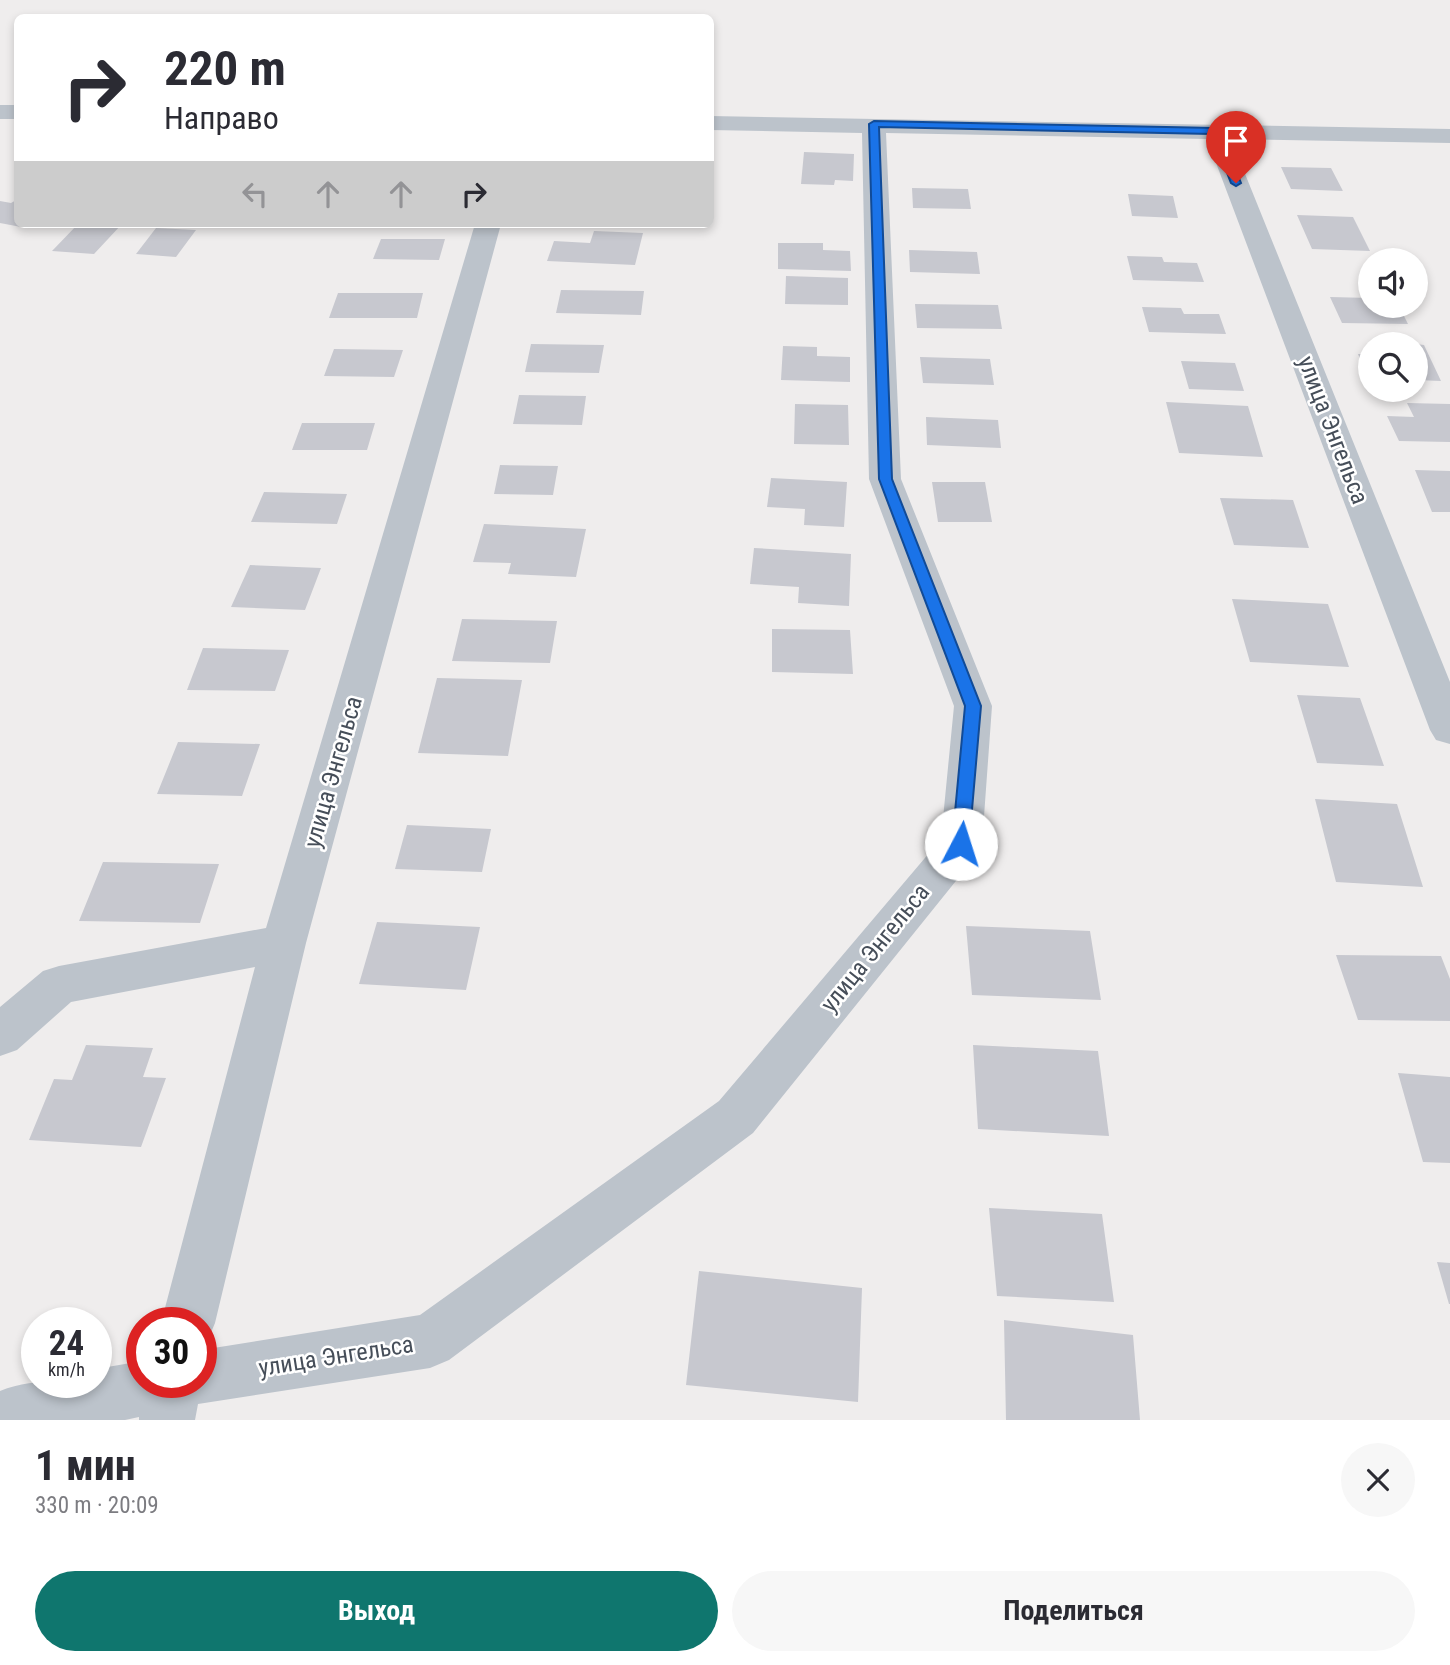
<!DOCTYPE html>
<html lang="ru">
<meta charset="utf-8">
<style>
:root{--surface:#fff;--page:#f7f7f7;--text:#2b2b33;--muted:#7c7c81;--accent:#0f766e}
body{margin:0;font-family:"Roboto Condensed",sans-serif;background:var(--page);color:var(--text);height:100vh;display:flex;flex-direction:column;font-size:26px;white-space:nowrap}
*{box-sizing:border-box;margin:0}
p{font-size:23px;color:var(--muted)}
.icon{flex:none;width:38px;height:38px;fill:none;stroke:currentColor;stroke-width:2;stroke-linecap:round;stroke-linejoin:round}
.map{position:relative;height:1420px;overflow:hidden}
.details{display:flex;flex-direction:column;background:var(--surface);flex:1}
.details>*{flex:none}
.banner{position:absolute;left:14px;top:14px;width:700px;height:214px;border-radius:10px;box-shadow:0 4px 10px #0003;background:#fff;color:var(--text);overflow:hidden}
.fabs{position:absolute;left:1358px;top:248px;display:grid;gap:14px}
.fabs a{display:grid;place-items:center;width:70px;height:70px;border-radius:50%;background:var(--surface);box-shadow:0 4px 10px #0003;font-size:35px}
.speed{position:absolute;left:21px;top:1307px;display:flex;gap:14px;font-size:35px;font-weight:700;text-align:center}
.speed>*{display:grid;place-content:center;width:91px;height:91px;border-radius:50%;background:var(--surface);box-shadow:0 4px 10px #0003;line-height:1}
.speed small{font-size:18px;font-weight:400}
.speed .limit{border:10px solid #d22;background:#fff;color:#111}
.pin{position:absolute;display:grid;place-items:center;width:60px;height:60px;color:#fff;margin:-72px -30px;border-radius:50% 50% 50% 0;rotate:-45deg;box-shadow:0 0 7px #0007}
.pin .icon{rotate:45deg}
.me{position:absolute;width:77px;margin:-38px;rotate:5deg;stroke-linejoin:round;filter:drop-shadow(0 0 5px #0008)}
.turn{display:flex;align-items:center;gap:24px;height:147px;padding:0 35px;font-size:32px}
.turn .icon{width:91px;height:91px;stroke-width:2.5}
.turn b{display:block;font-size:49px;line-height:60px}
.lanes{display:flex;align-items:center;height:66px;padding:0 35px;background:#0003;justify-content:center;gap:35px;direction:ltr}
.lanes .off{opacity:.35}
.round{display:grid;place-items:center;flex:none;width:74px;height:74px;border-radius:37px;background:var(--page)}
.summary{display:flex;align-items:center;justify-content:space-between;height:119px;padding:0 35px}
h1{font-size:42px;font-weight:700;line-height:52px}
.cta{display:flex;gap:14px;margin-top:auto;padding:14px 35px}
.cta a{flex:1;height:80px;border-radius:42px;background:var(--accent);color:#fff;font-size:28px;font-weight:700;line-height:80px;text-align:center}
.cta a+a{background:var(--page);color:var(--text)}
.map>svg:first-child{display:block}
</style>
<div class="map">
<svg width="1450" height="1420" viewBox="0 0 1450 1420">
<rect width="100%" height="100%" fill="#efeded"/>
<path fill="#c7c8cf" d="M804 152 854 154 853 181 835 180 834 185 801 184Z
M1281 167 1331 168 1343 191 1291 189Z
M912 188 968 189 971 209 913 208Z
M1128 194 1173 196 1178 218 1132 216Z
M18 199V224H25L21 227 0 223V201L11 203Z
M1297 215 1353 217 1370 251 1312 249Z
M78 224H122L94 254 52 251Z
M156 228 196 230 176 257 136 254Z
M594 231 643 233 635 265 547 261 554 241 590 243Z
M381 239H445L439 260 373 259Z
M778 243H823V250L850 251 851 271 778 269Z
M909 250 977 252 980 274 910 272Z
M1127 256 1162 257 1164 262 1197 263 1204 282 1133 280Z
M786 276 848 278V305L785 304Z
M561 290 644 291 641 315 556 313Z
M338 293H423L417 318H329Z
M1330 297 1370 298V306H1399L1408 324 1342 323Z
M915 304 998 305 1002 329 917 328Z
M1142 307 1181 308 1184 314H1219L1226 334 1149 332Z
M531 344 604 345 599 373 525 372Z
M1416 344 1424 345 1441 381 1416 380Z
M783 346 817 347V356L850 357V382L781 380Z
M334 349 403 350 394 377 324 376Z
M1358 354H1370V378H1368Z
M920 357 990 359 994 385 923 383Z
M1181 361 1235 363 1244 391 1189 389Z
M519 395 586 396 582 425 513 424Z
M1166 402 1248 406 1263 457 1179 453Z
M1407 403 1450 404V442L1399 441 1387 416 1414 417Z
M795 404 848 405 849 445 794 444Z
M926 417 998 420 1001 448 927 445Z
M302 423H375L367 450H292Z
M500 465 558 466 553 495 494 494Z
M1415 470 1450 471V512H1432Z
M771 478 847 482 844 527 804 525 805 509 767 507Z
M932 482H985L992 522H938Z
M264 492 347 494 337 524 251 522Z
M1220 498 1293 500 1309 548 1234 545Z
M484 524 586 529 576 577 508 574 511 563 473 562Z
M754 548 851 554 849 606 798 603 799 587 750 584Z
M250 565 321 568 305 610 231 607Z
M1232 599 1328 604 1349 667 1250 662Z
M462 619 557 621 550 663 452 661Z
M772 629 850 630 853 674 772 672Z
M203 648 289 650 275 691 187 690Z
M437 678 522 680 508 756 418 753Z
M1297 695 1360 698 1384 766 1317 763Z
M178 742 260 744 242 796 157 794Z
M1315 799 1397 804 1423 887 1336 882Z
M407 825 491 829 482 872 395 869Z
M103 862 219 864 200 923 79 921Z
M377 922 480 927 466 990 359 984Z
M966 926 1090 931 1101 1000 972 995Z
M1336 955 1441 956 1450 979V1021L1358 1020Z
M86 1045 153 1048 143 1077 166 1078 141 1147 29 1140 54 1079 72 1080Z
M973 1045 1098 1051 1109 1136 978 1129Z
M1398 1073 1450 1077V1163L1423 1162Z
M989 1208 1102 1214 1114 1302 997 1296Z
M1437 1262 1450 1263V1304H1449Z
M699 1271 862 1288 858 1402 686 1385Z
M1004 1320 1133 1335 1140 1420H1006Z"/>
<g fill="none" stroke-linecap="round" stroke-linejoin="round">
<path fill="#bcc3cb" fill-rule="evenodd" d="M0 105H18V119H0Z
M710 116 1450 129V143L1231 139 1450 682V744L1436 740 1430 730 1207 139 886 133 901 479 992 706 982 844 976 856 753 1133 449 1360 430 1368 198 1404 195 1420H139V1417L125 1420H0V1391C31 1378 62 1382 96 1382V1369L142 1361V1382H201V1350L420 1315 719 1101 941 839 954 706 869 479 862 133 710 130Z
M475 224H501L306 943 215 1323 207 1342 201 1345V1323H161L255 967 71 1002 17 1050 0 1056V1007L43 971 59 966 266 928Z"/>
</g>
<path fill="#1a73e8" stroke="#114b97" stroke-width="2" d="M874 121 1216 128 1220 131 1241 183 1236 186 1231 183 1212 134 879 127 892 479 981 706 969 844 967 849H955L952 844 965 706 879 479 869 124Z"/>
<g text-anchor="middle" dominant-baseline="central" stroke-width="5" stroke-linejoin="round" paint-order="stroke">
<g font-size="24" fill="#464e59" stroke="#fff">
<text transform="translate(1333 430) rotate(69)">улица Энгельса</text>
<text transform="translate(333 772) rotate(-74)">улица Энгельса</text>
<text transform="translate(875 948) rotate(-51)">улица Энгельса</text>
<text transform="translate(336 1356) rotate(-9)">улица Энгельса</text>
</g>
</g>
</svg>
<div class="fabs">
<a><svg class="icon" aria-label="sound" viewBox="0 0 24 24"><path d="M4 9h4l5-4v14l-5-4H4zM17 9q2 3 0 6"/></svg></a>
<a><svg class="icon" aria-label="search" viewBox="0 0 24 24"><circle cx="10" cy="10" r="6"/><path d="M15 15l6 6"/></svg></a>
</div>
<div class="speed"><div>24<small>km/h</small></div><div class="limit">30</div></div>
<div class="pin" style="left:1236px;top:183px;background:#d93025"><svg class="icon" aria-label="arrive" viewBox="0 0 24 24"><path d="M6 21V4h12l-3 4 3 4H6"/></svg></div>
<svg class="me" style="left:961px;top:844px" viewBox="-20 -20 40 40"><circle r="19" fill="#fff"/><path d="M0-13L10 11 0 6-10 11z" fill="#1a73e8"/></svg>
<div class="banner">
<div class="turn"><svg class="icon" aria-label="right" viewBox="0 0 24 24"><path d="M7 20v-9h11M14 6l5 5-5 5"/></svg><div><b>220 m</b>Направо</div></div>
<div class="lanes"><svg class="icon off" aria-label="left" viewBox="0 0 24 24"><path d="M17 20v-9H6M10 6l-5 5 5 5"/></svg><svg class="icon off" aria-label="ahead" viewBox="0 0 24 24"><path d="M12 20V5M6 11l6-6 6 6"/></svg><svg class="icon off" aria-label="ahead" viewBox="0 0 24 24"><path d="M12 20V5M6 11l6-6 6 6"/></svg><svg class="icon" aria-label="right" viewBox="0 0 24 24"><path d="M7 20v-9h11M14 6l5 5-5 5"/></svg></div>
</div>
</div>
<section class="details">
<div class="summary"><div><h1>1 мин</h1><p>330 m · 20:09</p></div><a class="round"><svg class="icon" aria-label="close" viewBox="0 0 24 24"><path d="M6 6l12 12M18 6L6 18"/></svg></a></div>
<div class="cta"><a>Выход</a><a>Поделиться</a></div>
</section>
